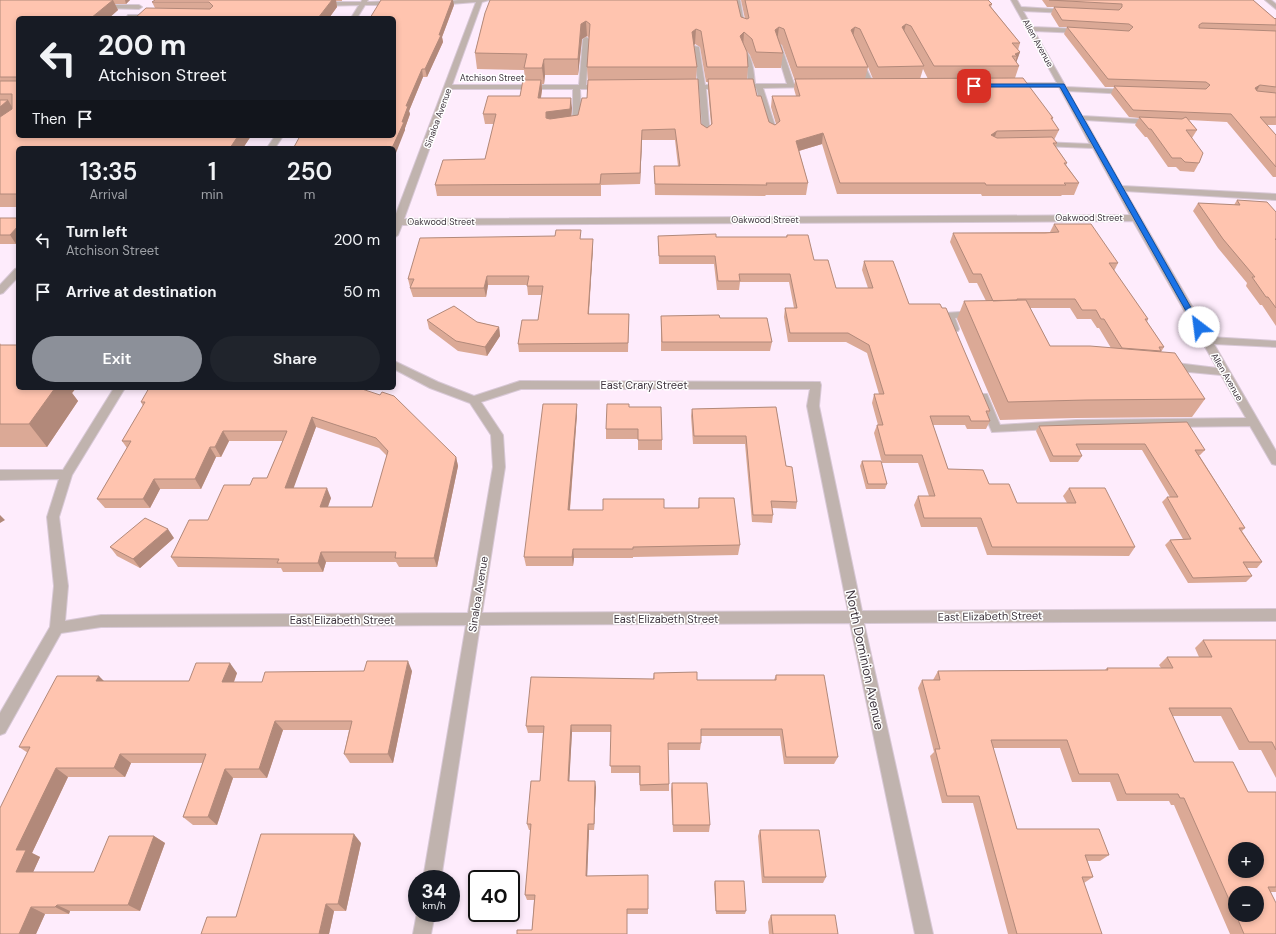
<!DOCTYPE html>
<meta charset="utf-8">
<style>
:root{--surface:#171b24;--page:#20242c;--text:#f1f3f6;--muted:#9ea1a6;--accent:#8c9099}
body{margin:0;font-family:"DM Sans",sans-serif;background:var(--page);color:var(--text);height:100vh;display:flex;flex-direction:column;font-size:15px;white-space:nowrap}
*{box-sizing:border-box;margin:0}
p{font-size:13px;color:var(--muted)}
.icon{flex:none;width:22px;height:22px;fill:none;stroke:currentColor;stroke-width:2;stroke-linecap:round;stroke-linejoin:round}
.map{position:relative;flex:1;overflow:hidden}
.details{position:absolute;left:16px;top:146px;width:380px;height:244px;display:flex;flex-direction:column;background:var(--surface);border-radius:6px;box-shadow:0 2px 6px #0003}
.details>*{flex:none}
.guide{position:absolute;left:16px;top:16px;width:380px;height:122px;border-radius:6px;box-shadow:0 2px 6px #0003;background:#171b24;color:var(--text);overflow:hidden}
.fabs{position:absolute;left:1228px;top:842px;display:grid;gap:8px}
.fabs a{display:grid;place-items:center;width:36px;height:36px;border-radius:50%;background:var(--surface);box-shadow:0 2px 6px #0003;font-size:20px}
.speed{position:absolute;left:408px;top:870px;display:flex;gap:8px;font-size:20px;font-weight:700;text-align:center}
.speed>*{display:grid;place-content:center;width:52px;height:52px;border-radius:50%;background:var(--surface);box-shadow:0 2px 6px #0003;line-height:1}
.speed small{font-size:10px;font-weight:400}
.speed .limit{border:2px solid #111;border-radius:6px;background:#fff;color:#111}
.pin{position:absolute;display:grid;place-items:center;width:34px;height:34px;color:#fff;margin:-17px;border-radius:8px;box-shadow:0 2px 6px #0006}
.me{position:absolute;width:44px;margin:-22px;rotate:330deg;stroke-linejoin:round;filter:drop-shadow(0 0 3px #0008)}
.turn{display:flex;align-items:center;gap:14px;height:84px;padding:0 16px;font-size:18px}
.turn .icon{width:52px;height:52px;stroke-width:2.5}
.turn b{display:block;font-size:28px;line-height:34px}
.then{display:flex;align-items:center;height:38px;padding:0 16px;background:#0003;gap:8px;font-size:15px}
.eta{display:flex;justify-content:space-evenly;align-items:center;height:68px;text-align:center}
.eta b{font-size:24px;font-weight:600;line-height:28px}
.action{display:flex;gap:8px;margin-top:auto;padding:8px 16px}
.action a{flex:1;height:46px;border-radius:24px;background:var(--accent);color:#fff;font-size:16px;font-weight:600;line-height:46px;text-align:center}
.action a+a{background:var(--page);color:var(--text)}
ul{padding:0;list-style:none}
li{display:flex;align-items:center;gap:12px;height:52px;padding:0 16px}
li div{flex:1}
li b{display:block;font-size:15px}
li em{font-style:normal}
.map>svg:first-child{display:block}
</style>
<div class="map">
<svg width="1276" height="934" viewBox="0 0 1276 934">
<rect width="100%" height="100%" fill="#feecfc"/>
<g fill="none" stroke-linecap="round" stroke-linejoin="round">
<defs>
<path id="minor" d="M362 0H368L367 2 394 1 397 3 394 5H365L357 18H351L359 5 321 6 318 4 321 2H361Z
M458 0H489L482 2 452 85H579L583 39 586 37 589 39 586 85H603L606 87 603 89H580L581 110 579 123 575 125 563 126V122L572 121 573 110V89H451L404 219 1130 215 1093 148 1041 146 1037 144 1041 142 1090 144 1059 87H1013L1010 85 1013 83H1057L1011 0H1017L1021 7 1070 10V12L1068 13 1023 11 1032 27 1081 29 1084 31 1081 33 1034 31 1066 87 1129 90 1132 92 1129 94 1068 91 1082 116 1153 120 1157 122 1153 124 1085 120 1122 186 1276 194V200L1125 191 1210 337 1276 341V347L1214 344 1276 451V465L1272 464 1250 426 1076 428 992 432 977 397 979 394H987L1000 425 1076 420 1246 418 1221 375 1168 370 1163 366 1168 362 1217 368 1133 221 402 225 398 235 394 238V219L476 2 437 5 434 3Z
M734 0H740L746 33 741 32Z
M1265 0H1271L1276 4V9Z
M101 5H139L142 7 139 9 99 8V6Z
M128 15H153L156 17 126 18Z
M778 43 781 45 794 84H811L814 86 813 87 763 88 777 132 773 134 769 132 756 88 706 89 710 135 703 137 699 89H683L680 87 683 85H698L694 46 699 47 705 85 748 84 747 67 740 51 743 49C753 54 754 74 755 84H787L775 45Z
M859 58 862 60 875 86 874 87 869 86 856 60Z
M275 136H283L275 148H267Z
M18 268V277L3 293 0 294V285L15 269Z
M975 311 980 314 979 316 955 318 959 329 958 331H950L944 315 945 313Z
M394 361 438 382 474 396 520 381 820 382 821 385 819 406 862 611 1276 609V621L864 623 933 934H915L850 623 480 625 441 879H423L466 625 101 627 61 633 5 733 0 735V713L50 627 54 586 47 517 59 479 0 480V470H63L114 388H125L72 475 59 517 68 586 65 621 101 615 468 613 493 467 491 435 470 403 430 388 394 369ZM521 389H810L807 406 848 611 482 613 505 467 503 435 481 402Z
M417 913H435L431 934H413Z"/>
</defs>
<use href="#minor" stroke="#d8c8d6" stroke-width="2"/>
<use href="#minor" fill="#c0b3ae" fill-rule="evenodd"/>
</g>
<path fill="#dba996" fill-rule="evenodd" d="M0 0H130L126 4H115L118 10 109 18H18V136H251L243 148H18V207H0Z
M155 0H342V1H336L337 7 329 18 155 8 152 2Z
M741 0H988L992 4 991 7 1020 43 1018 50 1020 52 1016 62 1019 66 1015 78 1053 118 1052 120 1059 130 1054 140 1057 143 1056 147 1067 163 1066 165 1079 183 1074 195H1062L1061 196H982L981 194H837L822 144 799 151 808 183 806 195H766L765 196 655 195 654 166H678L675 140H642L640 184 601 185V196H437L435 185 485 159 494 124H485L483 114 520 96 525 80 524 70 477 69 475 53 485 13 741 17 745 19ZM587 36 589 38 587 67 588 82 587 98 578 115 571 116 572 108 541 98 542 90V84H544L545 75H578L582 39ZM779 43 782 45 795 81 794 89 796 96H772L771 107 776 124 775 125 769 122 757 96 747 79 748 67 747 51 750 55 755 68H781L783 53ZM695 44 700 47 706 82H708V90L711 125 707 128 701 124 696 79 697 67 694 45ZM868 67 873 79H865ZM923 69 928 79H920Z
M1042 0H1253L1275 19 1276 18V125H1267L1276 135V177H1273L1227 122 1189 120 1197 130 1192 138 1199 163 1194 172 1180 171 1176 167H1168L1147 137H1145L1135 125 1139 118 1129 117 1111 94 1114 87H1105L1064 34 1067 27H1059L1051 14 1054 7H1047Z
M454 5 442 37 443 42 427 77H423L409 111 410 114 405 128V130L394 148H295L294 147Z
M1237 200 1276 212V326L1262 305H1260L1246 286 1247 283 1218 248 1193 211 1198 203 1234 205Z
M0 218H18V242L16 244H0Z
M1054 224 1118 263 1114 271 1148 319 1147 322 1164 347 1161 352 1205 399 1192 417 1076 418 1000 420 957 319 964 301H986L977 283H969L950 242 953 233 1050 232ZM1030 308H1070L1077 319H1091L1097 328H1099L1111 348 1050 346Z
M787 235 814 260 836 288H868L862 270 864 261 909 304 990 411 988 416 990 421 986 429H967L965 425H933L948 469 989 484 1017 503H1067L1063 496 1069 488 1135 547 1129 556 987 555 977 527H921L914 505 918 496H929L918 463H882L874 433 877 425H878L872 403 874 394H879L867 353 846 342H788L784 317 785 308H794L789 282H740L739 290H717L714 264H659L658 236 716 237H786Z
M581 239 593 247 589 314H629L628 352H519L518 344 538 320 542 295H528L527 285H488L486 297H413L410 288 411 287H410L408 279Z
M661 316 720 318 772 342 770 351H661Z
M427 320 477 322 499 327 500 336 487 356 458 351 429 329Z
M0 343 1 345 18 388H76L72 393 78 401 47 447H0Z
M359 388 456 457 458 466 437 567H399L396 562H326L323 572H283L281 568 178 567 171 557 208 520 250 485 267 478 283 441H229L221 457H216L201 489H160L150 508H105L97 499 127 448 122 441 143 406 141 402ZM316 427 379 448 387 456 372 507H328L331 498 293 488Z
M629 407 662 440V450H638V439H606V429Z
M776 407 786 466 797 502 796 509 772 508 773 515 772 523 752 522 745 444H693L691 416 692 409Z
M577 414 570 510H603L698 508 699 498 740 545 738 555 633 557V558H574L573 566H526L524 557Z
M1039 426 1205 450 1200 455H1199L1245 528 1242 531 1262 562 1257 568H1246L1252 576 1246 582 1188 583 1165 545 1170 540 1183 539 1162 502 1167 497H1170L1142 450H1078L1082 456 1078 462H1050L1036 431Z
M862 461 887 484 885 489H866L860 466Z
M174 538 140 568 117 556 110 547Z
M1203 640H1276V778L1261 750H1239L1221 716H1172L1194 762 1248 792H1276V892H1271L1276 934H1230L1174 805H1171L1169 801H1117L1110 782H1072L1060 748H993L1017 829 1109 855 1100 861H1087L1093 877 1084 883 1102 934H1008L973 803H942L930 756 934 752 918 688 922 680H933L938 671 1105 670 1107 668H1161L1159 665 1167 657H1199L1195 648ZM1235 893 1257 915H1235Z
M412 671 393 763H350L344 754 349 730H283L267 778H233L217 825H193L183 817 203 763H131L125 777H68L32 853 40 857 33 872H94L154 836 165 843 140 911H70L69 914H45L36 934H0L28 753 19 747 104 681H189L237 673 234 682H262Z
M654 673 697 680H774L776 675 838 757 834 764H784L780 736H701V743L700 750H668L669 784V791H640L639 773H611V732H572L569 781 596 787 594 830H589L587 876 648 909V914H627L532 930 534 900H527L525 895 531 830H529L527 824 540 781 543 733H528L526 726 653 679Z
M672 783 710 825 709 832H673L671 790Z
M760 830 826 877 823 883H762L758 836Z
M361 843 346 911H334L329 934H201L236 917Z
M715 881 746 911 745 914H716L714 884Z
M771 915 838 934H769L768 922Z"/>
<path fill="#b2897a" d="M113 0 118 10 109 18H91Z
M125 0H130L126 4Z
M332 0H336L337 7 329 18H318Z
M452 0H453L454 5 442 37 443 42 427 77 425 69Z
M586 21 587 36 582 39 578 75V59L581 24Z
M906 24 902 39V27Z
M779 27 777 42 775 30Z
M855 27 852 42 851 30Z
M696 29 695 44 692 47V32Z
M744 32 743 48 740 36Z
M1020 52 1015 66H1014L1017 56 1015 54Z
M544 59 545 75 544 84 542 68Z
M422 69 423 77 409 111 410 114 405 128V130L394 158V148H392L406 106Z
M541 80 542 90 539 108 538 98Z
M1260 85 1256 92 1255 88Z
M571 98 572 108 571 120 547 129 546 112Z
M8 100 15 112 0 126V107Z
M642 130V140L640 184V173Z
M997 131 993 142 991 135Z
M823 133 822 144 795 152 796 141Z
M238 136H251L243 148H230Z
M18 226V242L16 244 10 235Z
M593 239V247L588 323V314Z
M487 276 488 285 486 297 484 288Z
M499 327 500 336 487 356 485 347Z
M55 388H76L72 393 78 401 47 447 29 424Z
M577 404V414L569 519 568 510Z
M312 417 316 427 290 498 285 488Z
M223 431 229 441 221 457 215 447Z
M210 447 216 457 201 489 195 479Z
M456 457 458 466 437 567 434 558Z
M154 479 160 489 150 508 143 499Z
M327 488 331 498 324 517 320 507Z
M0 515 5 520 0 523Z
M168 529 174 538 140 568 133 559Z
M573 549 574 558 573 566 572 557Z
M321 552 326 562 323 572 318 563Z
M408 661 412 671 393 763 388 754Z
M230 663 237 673 230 692 222 682Z
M99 676 109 686 96 681Z
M275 721 283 730 267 778 259 769Z
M571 725 572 732 569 787 568 781Z
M120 754 131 763 125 777 114 768Z
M56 768 68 777 32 853 40 857 30 879 16 872V850Z
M225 769 233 778 217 825 208 817Z
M595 781 596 787 594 830V824Z
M588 824 589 830 587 881 586 876Z
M354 834 361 843 346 911 338 904Z
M154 836 165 843 140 911 128 905Z
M326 904 334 911 329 934H319Z
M57 905 70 911 69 914 55 907Z
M31 907 45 914 36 934H19Z"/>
<path fill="#ffc4af" stroke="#b2897a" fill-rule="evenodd" d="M0 0H113L91 18H18V77H0Z
M155 0H332L318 18H135L146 8 210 9 213 6 209 2H152Z
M381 0H452L439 35H441L425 69H422L406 106H408L402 122H404L392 148H297L294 147 300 136H394V18H370Z
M490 0H737L741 17 747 19 749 18 745 0H988L992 4 989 5 1020 43H1012L1020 52 1015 54 1017 56H1012L1019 66H934L911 26 906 24 902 27 924 66 878 67 860 29 855 27 851 30 868 67H797L784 29 779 27 775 30 783 53 756 52 752 39 744 32 740 36 747 52 748 67H707L701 31 696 29 692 32 697 67H587L590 24 586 21 581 24 578 59H544L542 68H524L527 54 475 53 485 13Z
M1049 0H1253L1275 19 1276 18V25L1202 23 1199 25V28L1276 31V87L1260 85 1255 88 1257 91 1276 93V117H1260L1276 135V167L1231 114 1133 110 1114 86 1206 89 1210 85 1206 82 1108 79 1067 27 1129 31 1133 27 1129 24 1062 20 1054 7 1119 10 1122 7V4Z
M1023 78 1053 118H1051L1059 130 997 131 991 135 997 138 1052 137 1057 143H1053L1067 163H1064L1079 183H1064L1066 185H986L985 183H840L823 133 796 141 808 183H766L767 185 655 184 654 166H680L675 129 642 130 640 173 601 174 600 184 435 185 443 160 485 159 496 114H483L488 96H520L523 80H541L538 98H571L570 109 546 112V118L550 119 578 115 582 98H587L588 80 698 79 701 124 707 128 712 124 708 79H753L757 96H761L769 122 775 125 780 121 772 96H800L795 79Z
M0 81H18V136H238L230 148H18V193L17 194H0V117L12 109V94H0Z
M0 100H8L0 107Z
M1139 117 1182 119 1186 117 1197 130H1186L1203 153 1199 163 1185 162 1181 158H1172L1151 129H1149Z
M1237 200 1267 202 1276 212V239H1275L1276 240V308L1268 297H1266L1252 277H1255L1223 239 1198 203 1240 205Z
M0 218H18V226L10 235H0Z
M1054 224H1091L1118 263H1109L1148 319H1145L1164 347H1159L1161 351 1122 348 1104 319H1101L1096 310H1082L1075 299H1017V300L993 301 981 274H973L953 233H1045L1059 232Z
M556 230H581L580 239H593L588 314H629L628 343 518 344 522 320H538L543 286H527L529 276H487L484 288H410L414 279H408L420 238 555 236Z
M716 234V237H787V235H808L814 260H828L836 288H873L864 261H893L909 304H940L942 308H946L990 411H986L990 421H971L969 416H930L948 469 983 470 989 484H1009L1017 503H1076L1069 488H1105L1135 547H992L981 518H924L918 496H935L922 455H885L877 425H883L874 394H884L869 345 848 333H790L785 308H797L790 274H739L740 281H718L715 256H659L658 236Z
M1026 300 1050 346H1090L1175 353 1205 399 1086 400 1008 402 964 301Z
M454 306 477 322 499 327 485 347 456 341 427 320Z
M719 315 720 318H767L772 342H662L661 316Z
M0 345H18V388H55L29 424H0Z
M149 388H359L380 395 382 392 394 396 456 457 434 558H395L396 552H321L318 563H277L279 559 171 557 189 520H208L224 485H250L253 478H267L287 431H223L215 447H210L195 479H154L143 499H97L131 441H122L145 402H141ZM312 417 376 438 388 451 372 507H320L327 488H285Z
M543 404H577L568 510H603V499H664V508H699V498H734L740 545 633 547V549H573L572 557H524Z
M607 404H629V407H661L662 440H638V429H606Z
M776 407 786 466 792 467 797 502 771 501 773 515H753L746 436H694L692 409Z
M1187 422 1205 450H1195L1245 528H1239L1262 562H1243L1252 576 1193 578 1170 540 1191 539 1167 497H1178L1145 444H1076L1082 456H1053L1039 426Z
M862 461H881L887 484H868Z
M145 518 168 529 133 559 110 547Z
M1203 640H1276V750L1272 742H1249L1231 708H1169L1194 762H1233L1248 792H1276V887H1268L1276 903V934H1244L1236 915H1257V893H1235V913L1184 798H1180L1178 794H1126L1118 774H1079L1067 740H991L1017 829H1099L1109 855H1085L1093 877H1082L1102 934H1017L979 796H947L935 749H940L922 680H940L938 671 1108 670 1107 668H1173L1167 657H1212ZM1235 849H1257V871H1235Z
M367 661H408L388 754H344L352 721H275L259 769H225L208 817H183L206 754H120L114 768H56L16 850H26L16 872H94L109 836H154L128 905H57L55 907H31L19 934H0V808L30 747H19L57 676H99L96 681H189L196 663H230L222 682H262L265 672 364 671Z
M697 672V680H776V675H824L838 757H786L782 729H701V743H668L669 784 640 785V766H610L611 725H571L568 781H595L594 824H588L586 876 648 875V909H627V934H517V930H532L535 895H525L531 824H527L531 781H540L544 726H526L531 677 654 679V673Z
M672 783H707L710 825H673Z
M760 830H819L826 877H764Z
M261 834H354L338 904H326L319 934H201L207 917H236Z
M715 881H744L746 911H716Z
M771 915H835L838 934H773Z"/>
<path fill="#1a73e8" stroke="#114b97" d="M974 84H1064L1202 327 1201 328 1195 327 1060 87H972Z"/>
<g text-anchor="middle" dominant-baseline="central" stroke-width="3" stroke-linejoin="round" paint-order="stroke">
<g font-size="9" fill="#3f363f" stroke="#fff">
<text transform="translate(1038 43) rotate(61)">Allen Avenue</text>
<text x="492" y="78">Atchison Street</text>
<text transform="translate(438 118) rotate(-70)">Sinaloa Avenue</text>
<text x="1089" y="218">Oakwood Street</text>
<text x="765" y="220">Oakwood Street</text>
<text x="441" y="222">Oakwood Street</text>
<text transform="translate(1227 377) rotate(60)">Allen Avenue</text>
</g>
<g font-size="11" fill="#3f363f" stroke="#fff">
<text x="644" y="385">East Crary Street</text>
<text transform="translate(478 594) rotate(-81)">Sinaloa Avenue</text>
<text transform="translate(990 616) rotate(-1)">East Elizabeth Street</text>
<text x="666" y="619">East Elizabeth Street</text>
<text x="342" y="620">East Elizabeth Street</text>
</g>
<g font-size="13" fill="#3f363f" stroke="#fff">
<text transform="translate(865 660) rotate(78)">North Dominion Avenue</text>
</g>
</g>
</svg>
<div class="fabs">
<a>+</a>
<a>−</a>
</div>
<div class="speed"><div>34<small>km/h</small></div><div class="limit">40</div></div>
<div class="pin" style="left:974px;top:86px;background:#d93025"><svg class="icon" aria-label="arrive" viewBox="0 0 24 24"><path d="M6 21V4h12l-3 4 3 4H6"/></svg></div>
<svg class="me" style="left:1199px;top:327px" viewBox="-20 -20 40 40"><circle r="19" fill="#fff"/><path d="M0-13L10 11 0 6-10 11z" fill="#1a73e8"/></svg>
<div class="guide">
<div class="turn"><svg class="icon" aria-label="left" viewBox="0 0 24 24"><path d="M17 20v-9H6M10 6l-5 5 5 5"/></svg><div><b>200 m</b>Atchison Street</div></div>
<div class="then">Then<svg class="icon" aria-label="arrive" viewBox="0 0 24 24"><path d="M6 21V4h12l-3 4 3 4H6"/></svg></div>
</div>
<section class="details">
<div class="eta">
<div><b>13:35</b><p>Arrival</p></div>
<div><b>1</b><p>min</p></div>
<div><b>250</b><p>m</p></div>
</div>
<ul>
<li><svg class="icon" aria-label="left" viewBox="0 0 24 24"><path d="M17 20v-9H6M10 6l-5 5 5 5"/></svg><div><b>Turn left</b><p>Atchison Street</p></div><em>200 m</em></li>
<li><svg class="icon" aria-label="arrive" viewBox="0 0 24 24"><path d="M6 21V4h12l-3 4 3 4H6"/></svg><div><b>Arrive at destination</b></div><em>50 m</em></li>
</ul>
<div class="action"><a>Exit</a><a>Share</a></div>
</section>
</div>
